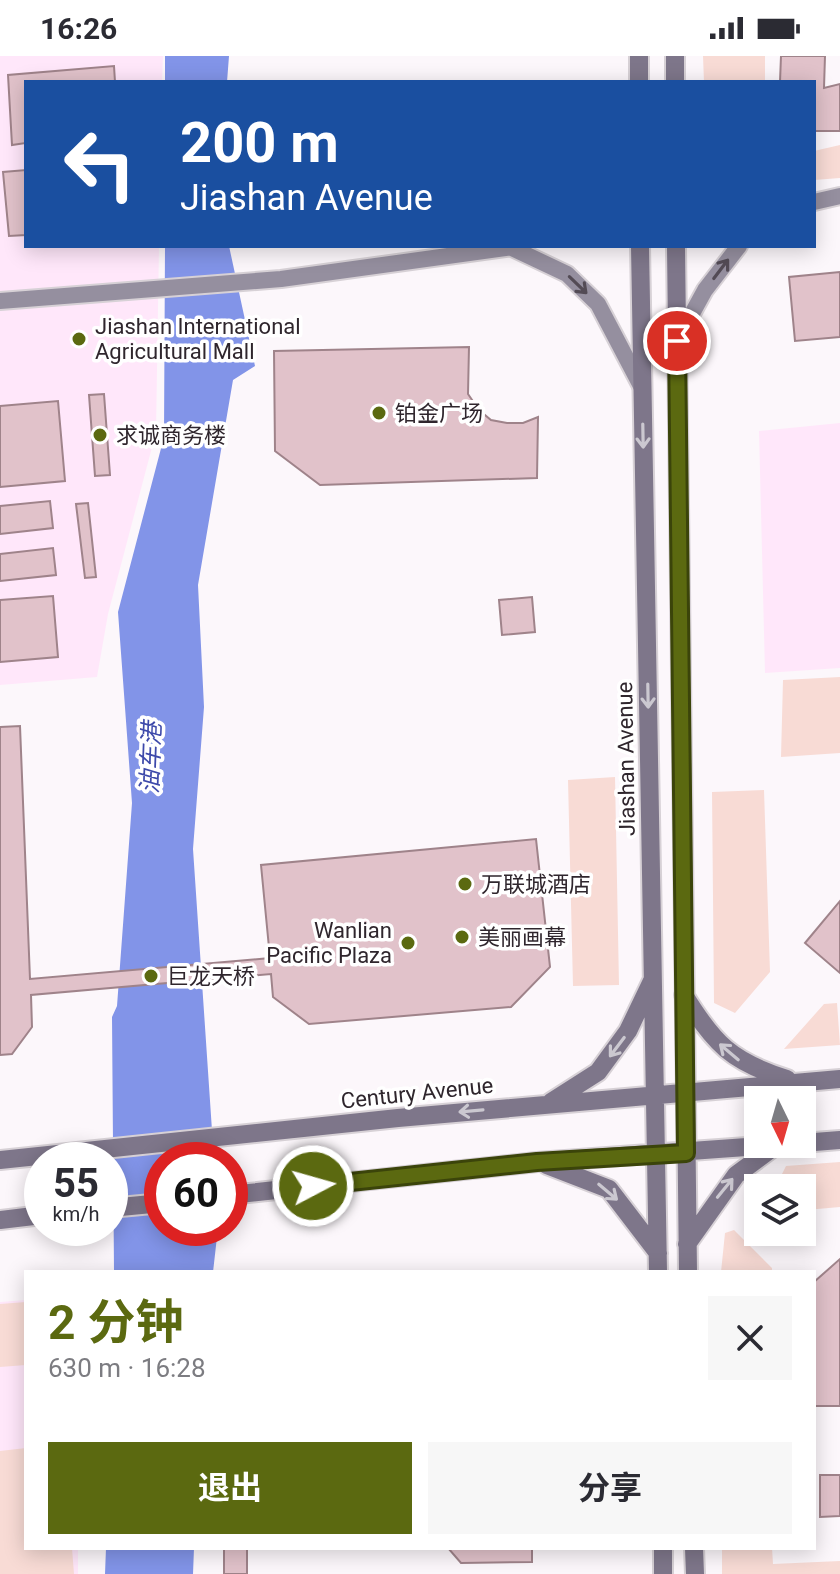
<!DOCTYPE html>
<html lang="zh">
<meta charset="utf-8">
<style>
:root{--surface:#fff;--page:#f7f7f7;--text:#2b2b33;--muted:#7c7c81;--accent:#5b6910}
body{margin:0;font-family:Roboto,"Noto Sans SC",sans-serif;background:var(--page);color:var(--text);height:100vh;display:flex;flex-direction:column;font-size:30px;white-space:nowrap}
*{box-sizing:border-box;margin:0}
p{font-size:26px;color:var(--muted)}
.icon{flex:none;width:44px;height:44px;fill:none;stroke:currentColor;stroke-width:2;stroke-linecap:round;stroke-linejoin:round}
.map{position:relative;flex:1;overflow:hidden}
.drawer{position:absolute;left:24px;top:1214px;width:792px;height:280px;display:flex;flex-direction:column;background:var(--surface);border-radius:0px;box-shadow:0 4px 20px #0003}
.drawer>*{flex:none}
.hud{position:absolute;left:24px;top:24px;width:792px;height:168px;border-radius:0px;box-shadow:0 4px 20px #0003;background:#1a4fa0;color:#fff;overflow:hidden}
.needle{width:52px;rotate:175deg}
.buttons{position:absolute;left:744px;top:1030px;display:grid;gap:16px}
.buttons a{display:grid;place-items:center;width:72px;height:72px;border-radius:0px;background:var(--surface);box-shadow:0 4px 20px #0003;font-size:40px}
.speed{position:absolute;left:24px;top:1086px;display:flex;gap:16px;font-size:40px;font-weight:700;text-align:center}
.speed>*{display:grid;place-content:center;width:104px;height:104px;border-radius:50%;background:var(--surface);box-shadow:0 4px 20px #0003;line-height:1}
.speed small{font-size:20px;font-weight:400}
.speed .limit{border:12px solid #d22;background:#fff;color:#111}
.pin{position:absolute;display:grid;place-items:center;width:68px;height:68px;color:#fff;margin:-34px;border:4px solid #fff;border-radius:50%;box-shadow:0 2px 8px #0007}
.me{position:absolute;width:88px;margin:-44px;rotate:84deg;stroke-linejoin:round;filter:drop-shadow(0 0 6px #0008)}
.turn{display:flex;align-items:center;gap:28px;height:168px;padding:0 24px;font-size:36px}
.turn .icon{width:104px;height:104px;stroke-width:2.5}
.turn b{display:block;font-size:56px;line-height:68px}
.round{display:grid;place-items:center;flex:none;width:84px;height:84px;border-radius:0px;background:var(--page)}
.overview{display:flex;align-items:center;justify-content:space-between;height:136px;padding:0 24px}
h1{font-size:48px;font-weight:700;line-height:60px;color:var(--accent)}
.primary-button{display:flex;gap:16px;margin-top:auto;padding:16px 24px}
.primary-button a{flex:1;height:92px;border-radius:0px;background:var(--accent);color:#fff;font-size:32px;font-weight:700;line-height:92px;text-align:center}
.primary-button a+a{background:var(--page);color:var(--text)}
.status{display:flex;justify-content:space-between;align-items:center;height:56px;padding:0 40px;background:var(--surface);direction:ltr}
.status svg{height:22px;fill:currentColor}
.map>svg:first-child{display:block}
</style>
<div class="status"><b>16:26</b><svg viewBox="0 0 49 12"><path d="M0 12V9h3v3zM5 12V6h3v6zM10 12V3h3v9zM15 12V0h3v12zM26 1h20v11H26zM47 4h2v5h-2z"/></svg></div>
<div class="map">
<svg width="840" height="1518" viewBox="0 0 840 1518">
<rect width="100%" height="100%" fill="#fcf7fb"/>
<path fill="#ffe7fa" d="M0 0H163L162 26H26V190H159L156 376 108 558 97 621 0 629Z
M840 367V612L765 617 759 375Z
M26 1244V1492H78V1518H0V1246Z"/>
<path fill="#f8dbd5" d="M703 0H765V26H704Z
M840 89V122L814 124V95Z
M840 621V697L781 701 783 624Z
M615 721 619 929 573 930 568 724Z
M764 734 770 916 735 957 714 947 712 736Z
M837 947 840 989 784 993 824 948Z
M840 1106V1151L806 1154 802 1150V1132H782L777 1128 786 1110Z
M734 1174 772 1212V1216H721L725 1177Z
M26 1246V1309L0 1311V1248Z
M26 1392V1492H72L74 1518H0V1395Z
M722 1492H772L773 1508 840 1505V1518H722Z"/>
<path fill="#8294e8" d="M165 0H229L227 26H165Z
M165 190H229L255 310 233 324 198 529 204 651 193 793 214 1104H162V1172H218L213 1216H114L112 961 117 950 132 747 118 556 164 381Z
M106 1492H194L193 1518H105Z"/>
<path fill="#e1c2ca" stroke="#9f838a" stroke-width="2" d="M781 0H825L824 32 840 28V75H814V26H780Z
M114 10 115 26H26V87L12 89 8 19Z
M26 114V179L9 180 3 116Z
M840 216V281L795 285 789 221Z
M469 291 468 338 479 354 491 364 507 367H523L538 361 537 422 320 429 275 395 274 295Z
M104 338 110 419 95 420 89 339Z
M58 345 65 425 0 431V350Z
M50 445 53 472 0 478V450Z
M88 447 96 521 85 522 76 448Z
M53 492 56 519 0 525V498Z
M53 540 58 601 0 606V544Z
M532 541 535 576 502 579 499 544Z
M20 670 30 923 270 902 261 809 536 783 550 911 511 951 309 968 273 941 271 918 31 939 32 971 12 998 0 999V671Z
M840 845V917L805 887Z
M840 1203V1350H814V1226Z
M820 1419H840V1460L820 1461Z
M224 1492H247V1518H224Z
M448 1492H532V1506L461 1507Z"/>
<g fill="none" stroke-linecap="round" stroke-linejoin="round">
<defs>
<path id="secondary" d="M814 146 840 140
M510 191 567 218 598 248 641 330
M0 245 281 223 520 190
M677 285 705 234 739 190"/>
<path id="primary" d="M639 0V26
M675 0V26
M640 190 658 1216
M676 190 688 1216
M684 939C714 988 732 1006 787 1023
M551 1046 598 1016 628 975 652 925
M802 1087 840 1084
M0 1104 398 1062 840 1023
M547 1109 609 1133 658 1197
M230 1139 537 1106 789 1088
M110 1152 162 1147
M0 1164 42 1159
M687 1188 736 1119 775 1090
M663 1492V1518
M694 1492 695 1518"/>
</defs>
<use href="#secondary" stroke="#d7d1d6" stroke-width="20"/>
<use href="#primary" stroke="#d7d1d6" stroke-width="22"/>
<use href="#secondary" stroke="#958f9f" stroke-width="16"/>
<use href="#primary" stroke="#7e768a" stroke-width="18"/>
</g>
<defs><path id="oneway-shaft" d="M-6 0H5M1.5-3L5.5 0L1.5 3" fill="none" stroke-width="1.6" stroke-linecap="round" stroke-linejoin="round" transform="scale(2)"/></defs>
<g stroke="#534b55">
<use href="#oneway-shaft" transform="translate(721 213) rotate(-53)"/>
<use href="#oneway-shaft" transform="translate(578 229) rotate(44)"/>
</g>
<g stroke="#cbc8d0">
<use href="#oneway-shaft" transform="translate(643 380) rotate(89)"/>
<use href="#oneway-shaft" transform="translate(648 640) rotate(89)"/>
<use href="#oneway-shaft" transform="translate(617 991) rotate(127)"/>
<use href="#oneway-shaft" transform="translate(729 996) rotate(-140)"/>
<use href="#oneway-shaft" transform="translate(471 1055) rotate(175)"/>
<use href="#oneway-shaft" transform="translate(725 1132) rotate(-51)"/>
<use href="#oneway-shaft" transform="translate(608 1136) rotate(40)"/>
</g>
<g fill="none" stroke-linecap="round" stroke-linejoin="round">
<defs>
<path id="route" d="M313 1130 537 1106 686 1097 677 285"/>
</defs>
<use href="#route" stroke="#3b440a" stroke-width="20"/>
<use href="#route" stroke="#5b6910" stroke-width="14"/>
</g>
<g fill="#5b6910" stroke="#fff" stroke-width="3">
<circle cx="79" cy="283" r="8"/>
<circle cx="379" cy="357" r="8"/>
<circle cx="100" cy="379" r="8"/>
<circle cx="465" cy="828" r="8"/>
<circle cx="462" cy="881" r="8"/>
<circle cx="408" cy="887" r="8"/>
<circle cx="151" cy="920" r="8"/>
</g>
<g text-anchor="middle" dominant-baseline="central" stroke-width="7" stroke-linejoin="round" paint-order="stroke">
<g font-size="22" fill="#2f262d" stroke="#fff" text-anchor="start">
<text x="95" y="270">Jiashan International<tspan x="95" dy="25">Agricultural Mall</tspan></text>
<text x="395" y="357">铂金广场</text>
<text x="116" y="379">求诚商务楼</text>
<text x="481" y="828">万联城酒店</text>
<text x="392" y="874" text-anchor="end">Wanlian<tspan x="392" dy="25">Pacific Plaza</tspan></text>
<text x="478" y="881">美丽画幕</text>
<text x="167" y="920">巨龙天桥</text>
</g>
<g font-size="22" fill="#2f262d" stroke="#fff">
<text transform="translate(626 703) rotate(-91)">Jiashan Avenue</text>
<text transform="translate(417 1037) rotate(-6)">Century Avenue</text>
</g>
<g font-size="24" font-style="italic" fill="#3d49aa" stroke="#fff">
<text transform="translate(151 702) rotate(-88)">油车港</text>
</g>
</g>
</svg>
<div class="buttons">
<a><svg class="needle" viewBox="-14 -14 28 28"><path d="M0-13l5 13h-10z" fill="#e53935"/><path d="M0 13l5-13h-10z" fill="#7c7c81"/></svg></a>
<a><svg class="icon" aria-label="layers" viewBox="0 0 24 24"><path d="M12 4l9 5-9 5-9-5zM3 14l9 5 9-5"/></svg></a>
</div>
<div class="speed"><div>55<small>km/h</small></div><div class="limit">60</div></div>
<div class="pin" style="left:677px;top:285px;background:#d93025"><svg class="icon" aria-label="arrive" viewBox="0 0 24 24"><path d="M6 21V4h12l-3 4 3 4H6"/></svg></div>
<svg class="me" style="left:313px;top:1130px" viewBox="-20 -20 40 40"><circle r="17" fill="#5b6910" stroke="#fff" stroke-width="3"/><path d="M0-11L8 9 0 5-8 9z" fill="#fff"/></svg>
<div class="hud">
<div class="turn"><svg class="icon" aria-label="left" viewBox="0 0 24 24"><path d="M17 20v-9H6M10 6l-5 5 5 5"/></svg><div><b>200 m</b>Jiashan Avenue</div></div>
</div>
<section class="drawer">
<div class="overview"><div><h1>2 分钟</h1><p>630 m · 16:28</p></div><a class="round"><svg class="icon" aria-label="close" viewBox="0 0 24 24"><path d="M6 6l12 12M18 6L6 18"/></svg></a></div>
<div class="primary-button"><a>退出</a><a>分享</a></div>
</section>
</div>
